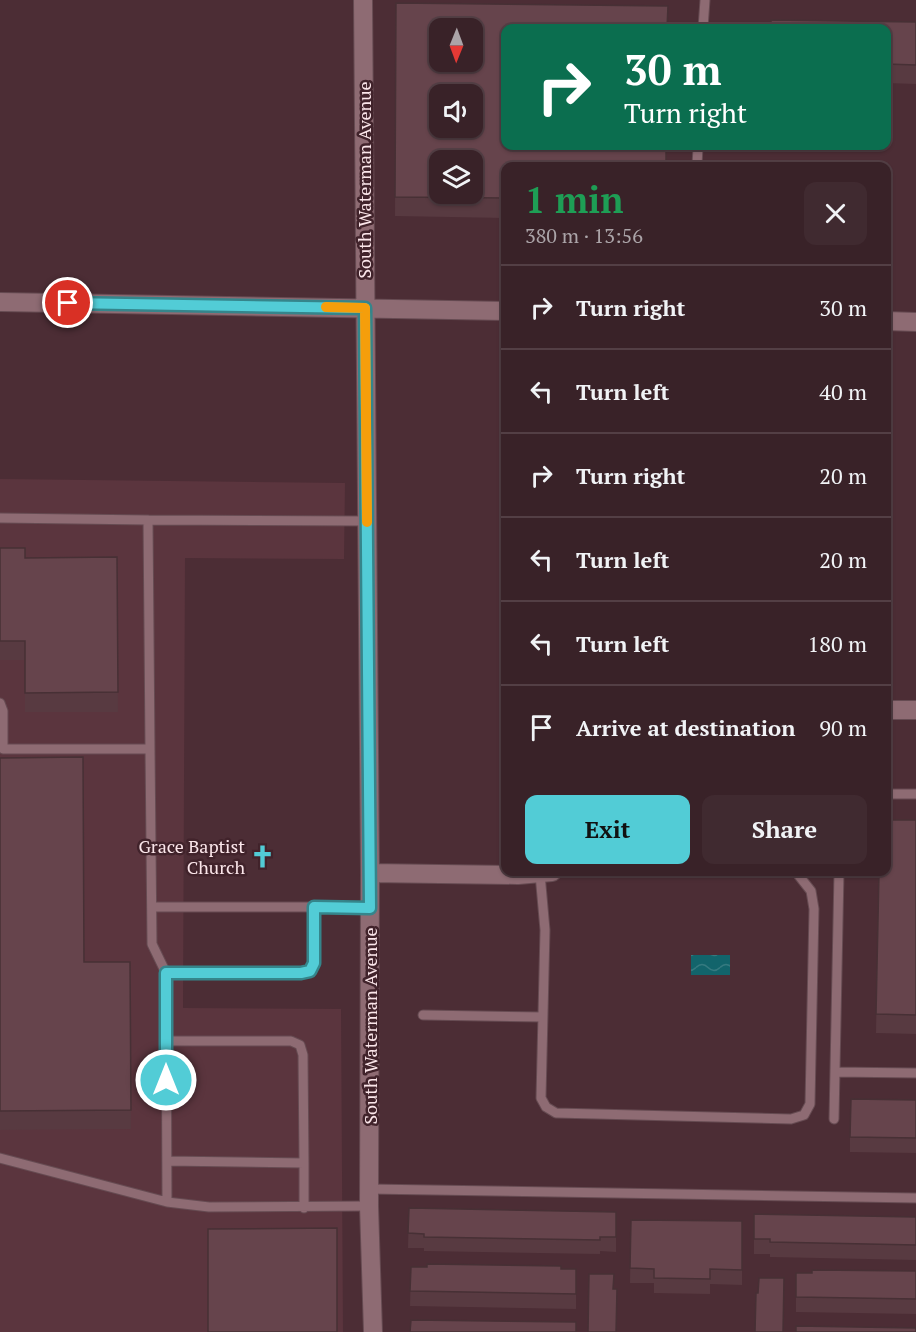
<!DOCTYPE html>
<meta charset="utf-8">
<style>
:root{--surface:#392228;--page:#402a30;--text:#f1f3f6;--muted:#aba4a8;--line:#533f45;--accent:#52ccd6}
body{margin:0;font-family:"PT Serif",serif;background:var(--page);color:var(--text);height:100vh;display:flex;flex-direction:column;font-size:22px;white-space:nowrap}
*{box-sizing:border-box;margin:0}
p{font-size:20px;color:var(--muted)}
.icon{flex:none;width:33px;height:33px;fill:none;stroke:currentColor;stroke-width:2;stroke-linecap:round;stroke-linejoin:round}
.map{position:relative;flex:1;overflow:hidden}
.side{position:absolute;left:501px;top:162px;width:390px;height:714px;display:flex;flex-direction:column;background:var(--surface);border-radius:12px;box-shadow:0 2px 4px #0004,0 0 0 2px var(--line)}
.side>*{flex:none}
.top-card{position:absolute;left:501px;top:24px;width:390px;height:126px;border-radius:12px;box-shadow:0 2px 4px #0004,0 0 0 2px var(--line);background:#0b6e4f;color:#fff;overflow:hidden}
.needle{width:39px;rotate:181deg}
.tools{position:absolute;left:429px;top:18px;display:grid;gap:12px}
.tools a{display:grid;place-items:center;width:54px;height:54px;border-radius:12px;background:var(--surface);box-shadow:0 2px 4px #0004,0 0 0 2px var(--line);font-size:30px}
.pin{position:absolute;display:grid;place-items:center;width:51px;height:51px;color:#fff;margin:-26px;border:3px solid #fff;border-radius:50%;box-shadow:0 2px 6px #0007}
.me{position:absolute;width:66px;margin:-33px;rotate:0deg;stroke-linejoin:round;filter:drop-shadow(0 0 4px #0008)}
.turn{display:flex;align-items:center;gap:21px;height:126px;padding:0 24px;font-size:27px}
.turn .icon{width:78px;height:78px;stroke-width:2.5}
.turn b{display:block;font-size:42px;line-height:51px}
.round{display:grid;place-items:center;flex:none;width:63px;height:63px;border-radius:12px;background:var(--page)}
.summary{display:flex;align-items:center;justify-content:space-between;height:102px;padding:0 24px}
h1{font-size:36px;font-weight:600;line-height:45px;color:#1e9e55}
.button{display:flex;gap:12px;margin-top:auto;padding:12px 24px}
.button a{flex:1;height:69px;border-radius:12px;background:var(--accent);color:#111;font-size:24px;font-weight:600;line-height:69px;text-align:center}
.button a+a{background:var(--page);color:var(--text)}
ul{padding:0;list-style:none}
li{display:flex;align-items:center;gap:18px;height:84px;padding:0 24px;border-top:2px solid var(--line)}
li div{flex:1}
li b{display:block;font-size:22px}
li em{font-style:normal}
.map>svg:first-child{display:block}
</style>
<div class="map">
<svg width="916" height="1332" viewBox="0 0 916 1332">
<defs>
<pattern id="water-waves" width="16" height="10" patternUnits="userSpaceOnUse" patternTransform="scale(1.5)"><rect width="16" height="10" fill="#12646b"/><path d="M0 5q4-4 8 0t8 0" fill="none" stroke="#357a80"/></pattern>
</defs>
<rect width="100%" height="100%" fill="#4c2d35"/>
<path fill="#5b353e" d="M0 479 345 483 344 559 185 558 183 1008 341 1009 343 1332H0Z"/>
<path fill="url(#water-waves)" d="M691 955H730V975H691Z"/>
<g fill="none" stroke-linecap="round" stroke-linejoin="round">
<defs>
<path id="lane" d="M703 28 705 0
M697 166 698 146
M0 518 148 520
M0 703 3 711V749H150L148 520 367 521
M150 749 152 944 166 973 167 1202
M886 794H916
M540 874 545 930 541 1098 546 1107 556 1113 791 1119 804 1115 810 1104 814 909 811 891 796 872
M152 907H314V963L310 971 301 973H166
M314 907 370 908
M423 1015 543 1017
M166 1041H291L300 1045 303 1055 304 1163
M835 1072 916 1073
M834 1119 839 872
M0 1158 167 1202 209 1207 369 1206
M167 1161 304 1163V1208
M369 1189 916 1198"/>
<path id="street" d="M363 0 370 873 369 1206 373 1332
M0 302 506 311
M886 321 916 322
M886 710H916
M370 873 518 875 552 872"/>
</defs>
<use href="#lane" stroke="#664b52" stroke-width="11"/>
<use href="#street" stroke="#664b52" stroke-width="20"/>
<use href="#lane" stroke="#8e6b73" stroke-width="9"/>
<use href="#street" stroke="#8e6b73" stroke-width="18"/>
</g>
<path fill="#583a41" d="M396 3 506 166V218L395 216Z
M916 22V84L886 83V28Z
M0 548 25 558 117 557 118 712H25V660H0Z
M0 758 84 962H130L131 1129 0 1130Z
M916 820V1034L876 1033 879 872Z
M916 1100V1153L850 1152V1137Z
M409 1208 616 1212V1252L600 1251V1254L424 1251V1248H408Z
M754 1214 916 1217V1260L770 1257V1254H754Z
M631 1220 742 1221V1285L710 1284V1294L654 1293V1283H630Z
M411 1267 576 1269V1309L410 1306Z
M916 1271V1314L796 1312V1273Z"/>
<path fill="#66444c" stroke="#473035" stroke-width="1.5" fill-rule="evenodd" d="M396 3 668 6 667 28H506V146H666V166H506V198L395 197ZM440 28H472V62H440ZM440 94H472V128H440ZM440 160H472V194H440Z
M771 20 916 22V65L886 64V28H771Z
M0 548H25V558L117 557 118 692 25 693V641H0Z
M83 757 84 962H130L131 1110 0 1111V758Z
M886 820H916V1015L876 1014 879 872H886Z
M851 1099 916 1100V1138L850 1137Z
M409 1208 616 1212V1237H600V1240L424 1237V1234L408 1233Z
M754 1214 916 1217V1245L770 1242V1239H754Z
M631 1220 742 1221V1270L710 1269V1279L654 1278V1269L630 1268Z
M337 1228V1332H208V1229Z
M427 1264 561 1266V1269H576V1294L410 1291 411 1267H427Z
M812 1270 916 1271V1299L796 1297V1273H812Z
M589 1274H614L613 1289H617L616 1332H588Z
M759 1278H784L783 1332H755L756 1293H758Z
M411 1320 576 1322V1332H410Z
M796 1326 916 1328V1332H796Z"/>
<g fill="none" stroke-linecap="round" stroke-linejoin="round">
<defs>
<path id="route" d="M68 303 365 308 370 908 314 907V963L310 971 301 973H166V1080"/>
</defs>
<use href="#route" stroke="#35858b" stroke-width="15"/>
<use href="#route" stroke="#52ccd6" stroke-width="10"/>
<path stroke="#f59e0b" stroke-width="10" d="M326 307 365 308 367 522"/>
</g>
<defs>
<symbol id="church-bare" viewBox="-9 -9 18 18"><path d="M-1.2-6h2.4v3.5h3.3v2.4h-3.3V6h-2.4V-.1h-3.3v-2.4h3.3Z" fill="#52ccd6" stroke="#41232b" stroke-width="2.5" paint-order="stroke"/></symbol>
</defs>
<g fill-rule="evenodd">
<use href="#church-bare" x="246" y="840" width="33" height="33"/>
</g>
<g text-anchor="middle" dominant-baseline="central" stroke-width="5" stroke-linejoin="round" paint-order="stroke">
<g font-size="18" fill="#fbe6ea" stroke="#41232b">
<text transform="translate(364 180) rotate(-90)">South Waterman Avenue</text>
<text transform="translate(370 1026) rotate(-90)">South Waterman Avenue</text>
</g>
<g font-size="18" fill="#fbe6ea" stroke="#41232b" text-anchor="end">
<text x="245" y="846">Grace Baptist<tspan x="245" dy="21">Church</tspan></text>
</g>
</g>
</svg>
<div class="tools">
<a><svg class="needle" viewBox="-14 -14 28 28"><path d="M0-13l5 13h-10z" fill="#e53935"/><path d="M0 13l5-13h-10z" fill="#aba4a8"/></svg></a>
<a><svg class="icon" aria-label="sound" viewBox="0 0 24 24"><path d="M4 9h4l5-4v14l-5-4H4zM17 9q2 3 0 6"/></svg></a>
<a><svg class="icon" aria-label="layers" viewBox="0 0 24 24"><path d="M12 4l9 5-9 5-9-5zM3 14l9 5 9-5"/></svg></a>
</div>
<div class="pin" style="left:68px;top:303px;background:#d93025"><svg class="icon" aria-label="arrive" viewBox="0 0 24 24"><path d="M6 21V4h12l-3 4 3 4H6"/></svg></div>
<svg class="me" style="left:166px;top:1080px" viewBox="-20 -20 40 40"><circle r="17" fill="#52ccd6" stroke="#fff" stroke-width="3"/><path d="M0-11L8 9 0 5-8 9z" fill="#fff"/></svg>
<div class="top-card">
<div class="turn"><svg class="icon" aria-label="right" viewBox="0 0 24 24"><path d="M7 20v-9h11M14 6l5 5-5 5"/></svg><div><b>30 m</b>Turn right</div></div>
</div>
<section class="side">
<div class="summary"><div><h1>1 min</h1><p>380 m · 13:56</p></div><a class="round"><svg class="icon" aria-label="close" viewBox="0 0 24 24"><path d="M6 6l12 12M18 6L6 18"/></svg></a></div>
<ul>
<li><svg class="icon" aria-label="right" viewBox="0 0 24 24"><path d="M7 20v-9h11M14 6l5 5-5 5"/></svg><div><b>Turn right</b></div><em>30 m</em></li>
<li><svg class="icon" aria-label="left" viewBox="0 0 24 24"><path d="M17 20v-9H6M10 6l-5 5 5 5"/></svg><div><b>Turn left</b></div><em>40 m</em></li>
<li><svg class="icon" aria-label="right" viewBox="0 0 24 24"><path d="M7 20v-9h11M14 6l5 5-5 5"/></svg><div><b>Turn right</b></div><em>20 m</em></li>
<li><svg class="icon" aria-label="left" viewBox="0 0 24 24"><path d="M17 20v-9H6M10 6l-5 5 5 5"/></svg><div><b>Turn left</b></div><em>20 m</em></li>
<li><svg class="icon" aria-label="left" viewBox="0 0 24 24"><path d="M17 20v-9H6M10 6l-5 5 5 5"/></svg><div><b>Turn left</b></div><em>180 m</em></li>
<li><svg class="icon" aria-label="arrive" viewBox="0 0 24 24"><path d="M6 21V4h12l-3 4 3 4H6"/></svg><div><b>Arrive at destination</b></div><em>90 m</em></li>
</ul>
<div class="button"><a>Exit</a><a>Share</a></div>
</section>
</div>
